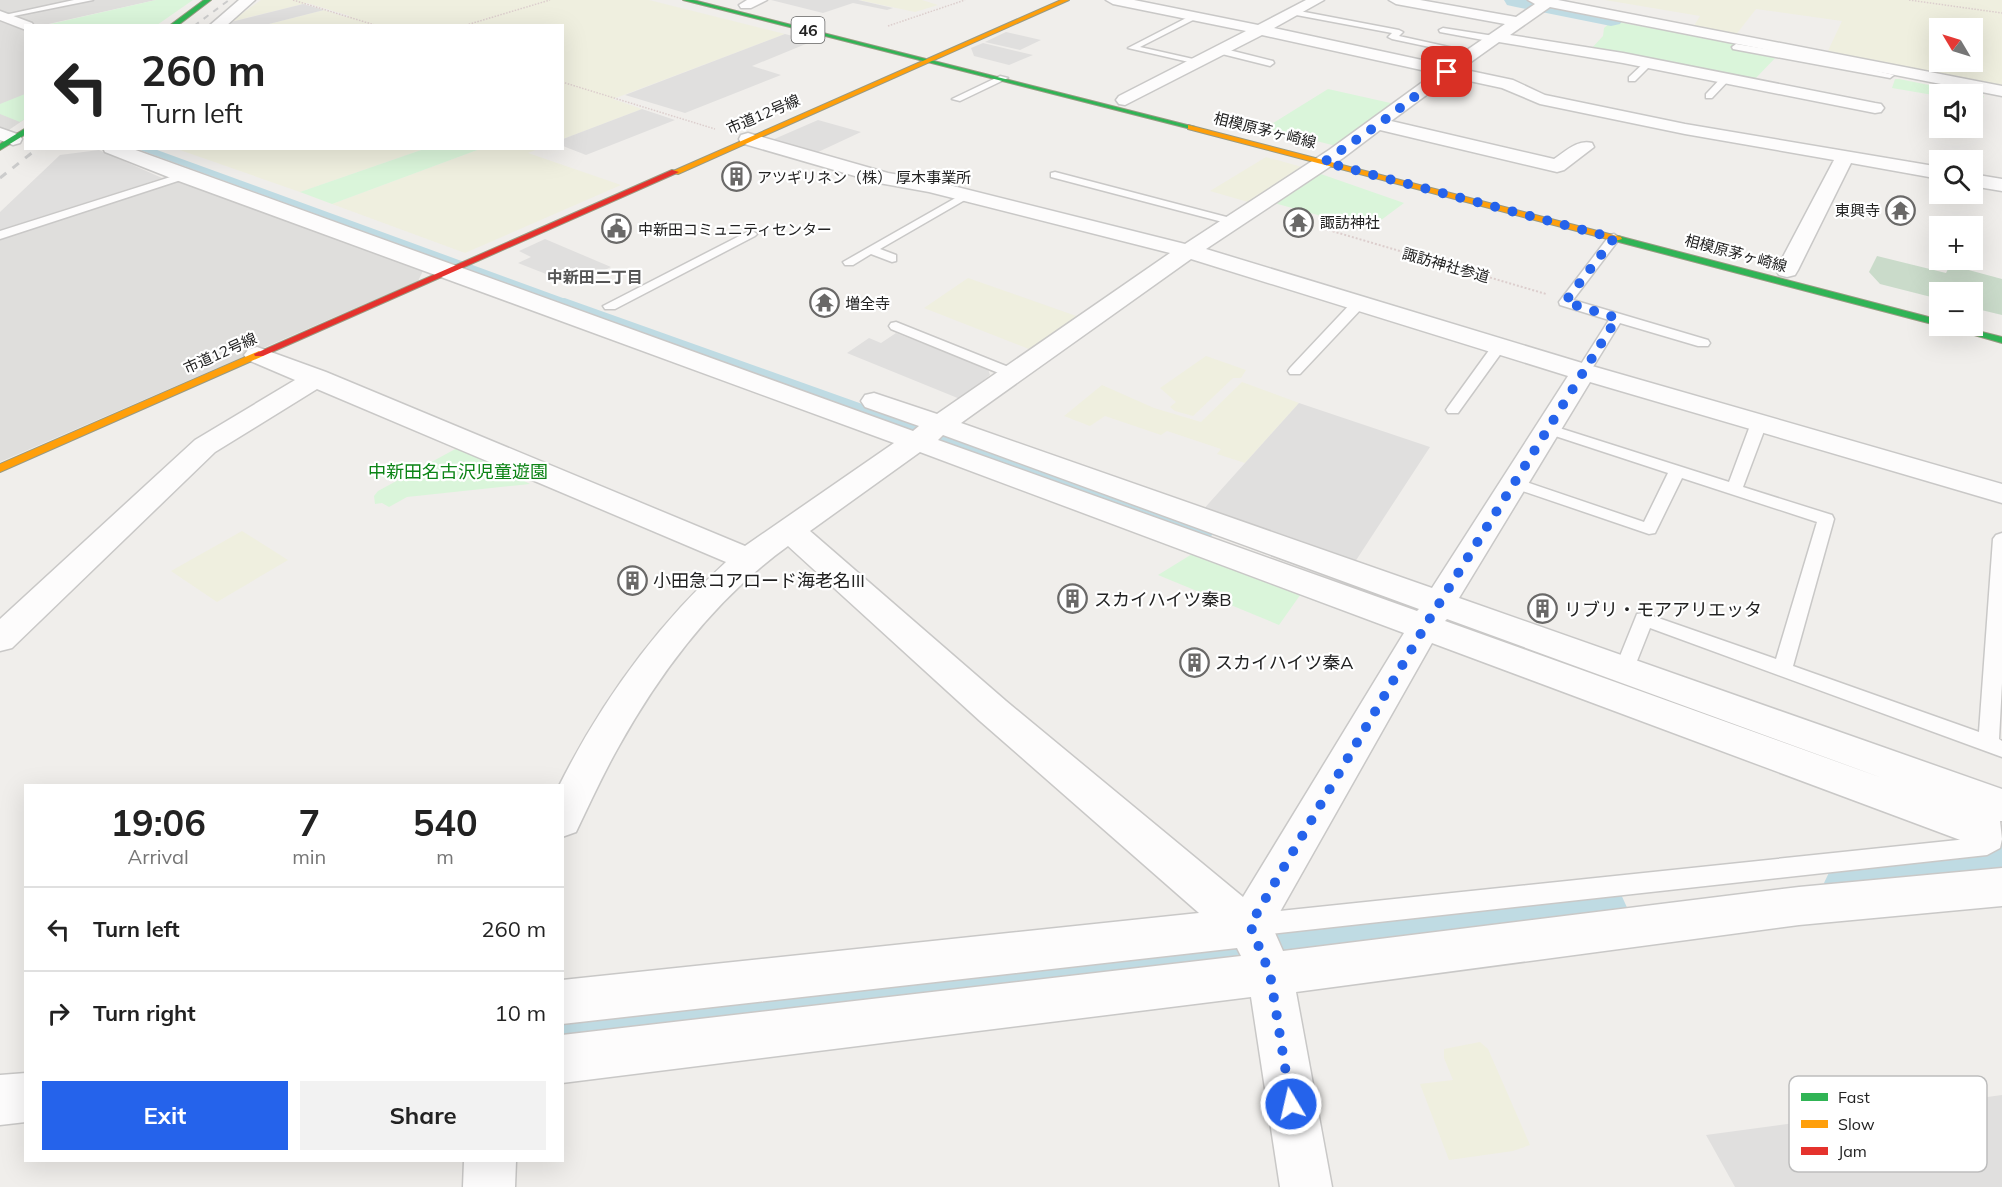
<!DOCTYPE html>
<meta charset="utf-8">
<style>
:root{--surface:#fff;--page:#f2f2f2;--text:#222;--muted:#767676;--line:#e0e0e0;--accent:#2563eb}
body{margin:0;font-family:Mulish,"Noto Sans JP",sans-serif;background:var(--page);color:var(--text);height:100vh;display:flex;flex-direction:column;font-size:22px;white-space:nowrap}
*{box-sizing:border-box;margin:0}
p{font-size:20px;color:var(--muted)}
.icon{flex:none;width:33px;height:33px;fill:none;stroke:currentColor;stroke-width:2;stroke-linecap:round;stroke-linejoin:round}
.map{position:relative;flex:1;overflow:hidden}
.details{position:absolute;left:24px;top:784px;width:540px;height:378px;display:flex;flex-direction:column;background:var(--surface);border-radius:0px;box-shadow:0 6px 24px #0002}
.details>*{flex:none}
.hud{position:absolute;left:24px;top:24px;width:540px;height:126px;border-radius:0px;box-shadow:0 6px 24px #0002;background:#fff;color:var(--text);overflow:hidden}
.needle{width:39px;rotate:308deg}
.controls{position:absolute;left:1929px;top:18px;display:grid;gap:12px}
.controls a{display:grid;place-items:center;width:54px;height:54px;border-radius:0px;background:var(--surface);box-shadow:0 6px 24px #0002;font-size:30px}
.pin{position:absolute;display:grid;place-items:center;width:51px;height:51px;color:#fff;margin:-26px;border-radius:12px;box-shadow:0 3px 9px #0006}
.me{position:absolute;width:66px;margin:-33px;rotate:351deg;stroke-linejoin:round;filter:drop-shadow(0 0 4px #0008)}
.turn{display:flex;align-items:center;gap:21px;height:126px;padding:0 18px;font-size:27px}
.turn .icon{width:78px;height:78px;stroke-width:2.5}
.turn b{display:block;font-size:42px;line-height:51px}
.eta{display:flex;justify-content:space-evenly;align-items:center;height:102px;text-align:center}
.eta b{font-size:36px;font-weight:700;line-height:42px}
.button{display:flex;gap:12px;margin-top:auto;padding:12px 18px}
.button a{flex:1;height:69px;border-radius:0px;background:var(--accent);color:#fff;font-size:24px;font-weight:700;line-height:69px;text-align:center}
.button a+a{background:var(--page);color:var(--text)}
ul{padding:0;list-style:none}
li{display:flex;align-items:center;gap:18px;height:84px;padding:0 18px;border-top:2px solid var(--line)}
li div{flex:1}
li b{display:block;font-size:22px}
li em{font-style:normal}
.map>svg:first-child{display:block}
</style>
<div class="map">
<svg width="2002" height="1187" viewBox="0 0 2002 1187">
<rect width="100%" height="100%" fill="#f0eeeb"/>
<path fill="#dfdedc" d="M0 0H156L44 25 26 26 23 30 26 32 25 119 0 136Z
M186 180 423 271 418 281 0 462V240L174 181Z"/>
<path fill="#efefdf" fill-rule="evenodd" d="M261 0H649L785 34 613 99 642 109 563 139 562 26 265 25 324 10 346 17 350 16 307 3 230 22Z
M859 0H922L938 5 915 12Z
M1605 0H2002V89L1827 53 1842 21 1756 9 1735 36 1692 29 1700 16ZM1940 28H1972V62H1940Z
M177 149H424L300 192Z
M480 149H538L528 153 621 185 465 253 332 204Z
M1266 157 1302 167 1248 202 1210 191Z
M968 278 1079 317 1029 349 924 308Z
M1206 356 1246 370 1241 378H1233L1193 416 1175 411 1170 407 1176 402 1160 388Z
M1242 382 1299 403 1245 463 1217 454 1221 449 1167 431 1161 435 1105 416 1090 426 1064 416 1102 385 1154 408 1201 422Z
M242 531 288 560 217 602 171 571Z
M1480 1042 1488 1049 1530 1145 1513 1151 1449 1160 1420 1084 1453 1080 1444 1058V1049Z"/>
<path fill="#cadbca" d="M1877 256 1946 273 1950 265 2002 279V315L1973 308 1972 292H1940L1939 299 1880 284 1869 272Z"/>
<path fill="#daf5da" d="M156 0H193L157 25H46Z
M1612 21 1782 51 1753 81 1590 50 1603 36 1604 28Z
M1895 79H1899L1984 96 1981 103 1973 102 1972 94 1939 96 1892 88Z
M1328 89 1395 104 1336 146 1265 128Z
M25 94V119L20 122 0 114V104Z
M424 149H480L332 204 300 192Z
M1318 173 1404 203 1369 229 1274 203Z
M459 447 530 484 407 497 389 507 382 503 375 504 374 496 378 491Z
M1197 551 1303 591 1279 625 1158 575Z"/>
<path fill="#e0dfde" d="M771 0H858L893 8 887 10 853 3 823 13Z
M303 4 324 10 265 25H227L231 22Z
M1006 32 1041 40 1020 50 985 42Z
M785 34 813 41 752 66 781 75 685 113 625 95Z
M983 43 1033 55 1009 65 974 56 971 48Z
M642 109 675 120 586 155 563 146V139Z
M818 120 861 132 816 153 772 140Z
M99 150 162 178 0 230V212L60 155Z
M545 239 611 267 574 285 518 263 531 257 519 251Z
M896 333 988 369 990 375 960 399 847 353 869 338 881 343Z
M1299 403 1430 447 1353 565 1201 512Z
M2002 1095V1187H1735L1706 1135Z"/>
<g fill="none" stroke-linecap="round" stroke-linejoin="round">
<path stroke="#bfdbe3" stroke-width="6" d="M143 148 568 303"/>
<path stroke="#bfdbe3" stroke-width="8" d="M564 302 1190 525"/>
<path stroke="#bfdbe3" stroke-width="10" d="M1185 524 1208 532
M1435 615 1538 652"/>
<path fill="#bfdbe3" fill-rule="evenodd" d="M1504 0H1556L1620 12 1624 18 1620 24 1611 26 1516 7 1507 5Z
M2002 835V899L1861 916 1835 906 1824 883 1835 860 1861 850Z
M1592 880 1619 890 1630 914 1619 938 1592 948 1063 1011 760 1044 562 1071V991L760 966 1063 937Z"/>
<defs>
<path id="lane" d="M74 0H93L4 18 0 16Z
M1294 10 1399 30 1403 32 1399 36 1476 53 1472 56 1392 39 1388 37 1392 33 1291 14V10Z
M1194 14 1198 16 1197 18 1140 47 1202 61V65L1128 48Z
M1443 28 1494 36 1498 39 1494 42 1440 32 1439 30Z
M1736 44 1826 59 1894 75 1890 78 1733 49 1732 47Z
M1221 48 1273 61 1274 63 1270 66 1218 53 1217 51Z
M1646 61 1653 63 1635 81H1629V77Z
M1000 76 1008 78 960 101 952 99Z
M1722 77 1730 79 1712 98H1706V94Z
M1055 172 1238 220 1240 222 1234 225 1051 177V173Z
M183 173 187 174V178L0 239V231Z
M966 192 972 195 970 197 880 249 896 255V261L892 262 871 254 853 265H845L843 262Z
M751 230 757 234 755 236 615 309H605L603 306Z
M1614 234 1620 238 1573 300 1708 340 1710 343 1708 346H1698L1620 323 1588 375H1578L1576 372 1609 320 1560 305 1559 302 1610 235Z
M1359 299 1364 300 1365 303 1364 306 1300 374H1290L1288 371 1290 368 1354 300Z
M896 322 1016 370 1018 373 1011 377 1006 376 891 329 889 326 891 323Z
M1500 341 1507 345 1458 413H1448L1446 410 1448 407 1495 342Z
M1759 418 1767 423 1743 487 1832 515 1834 519 1793 666 1979 732 1993 539 1996 535 2002 533V683L1999 739 2002 741V757L1650 628 1631 676 1624 678 1617 676 1614 671 1635 619 1637 614 1644 613 1776 659 1817 522 1682 478 1657 529 1655 533 1649 534 1508 486 1506 483 1514 478 1520 480 1644 522 1668 473 1543 432 1540 429 1543 426H1553L1729 482 1751 423Z
M1986 825 1994 827 2002 839 2000 848 1987 855 1252 936 1244 933 1240 925 1244 917 1252 914 1977 838 1975 834 1978 827Z"/>
<path id="street" d="M239 0H255L226 26H209Z
M747 0H767L751 8H741L739 5Z
M1106 0H1134L1258 25 1306 0H1324L1274 28 1445 65 1505 24 1396 4 1389 0H1420L1516 17 1535 4 1528 0H1558L2002 86V96L1550 7 1510 35 1623 53 1875 103 1881 104 1884 108 1881 112 1875 113 1623 63 1499 42 1461 69 1513 80 1545 95 1685 124 1940 167V179L1851 163 1798 270 1795 275 1787 277 1779 275 1776 270 1834 160 1685 134 1540 104 1502 88 1451 77 1391 121 1554 159C1565 152 1577 139 1592 143L1594 147 1564 170 1557 172 1380 130 1343 158 1206 249 1592 366 2002 484V503L1590 382 1459 598 2002 789V821H2000L2002 839 1999 844 1985 849 1971 844 1432 643 1272 926 1283 951 1799 887 2002 868V906L1799 925 1296 992 1332 1187H1280L1251 997 562 1083V1035L1241 956 1237 948 562 1024V980L1199 913 980 721 788 546C717 597 662 669 619 746 603 774 590 803 576 832L562 837V786H559C601 702 656 626 726 562L317 389 215 452 12 648 0 651V619L195 440 295 380 248 360 244 355 248 350 257 347 326 372 745 546 894 443 176 180 105 152 103 148H130L913 431 919 426 865 407 861 401 865 395 874 393 937 414 1170 253 929 192 879 183 741 143 739 139 741 135 748 133 888 173 929 180 1185 244 1329 150 1435 73 1262 35 1125 105 1119 104 1116 100 1119 96 1246 31 1113 4ZM1191 259 1568 376 1432 588 961 423ZM943 435 1419 609 1417 611 938 440ZM920 452 1404 633 1243 897 1006 701 810 531ZM1447 619 1885 779 1445 621Z
M0 11 32 23 34 26H26V30L0 20Z
M0 128 20 135 22 139 20 143 13 145 0 140Z
M1972 174 2002 179V191L1972 186Z
M26 1073V1122L0 1125V1075Z
M464 1161H516L515 1187H463Z"/>
<path id="fast" d="M204 0H211L177 26H169Z
M683 0H693L1195 127 1191 129Z
M26 128V134L0 150V144Z
M1618 236 1940 320V326H1942L1936 325 1615 241 1614 239Z
M1943 326H1958L2002 337V343Z"/>
<path id="slow" d="M1061 0H1069L678 174 671 172Z
M1188 125 1621 237 1622 239 1615 241 1188 129Z
M259 351 264 354 263 356 0 472V464Z"/>
<path id="jam" d="M672 170 679 172 263 356H255L254 354Z"/>
</defs>
<use href="#lane" stroke="#c9c8c7" stroke-width="3"/>
<use href="#street" stroke="#c9c8c7" stroke-width="3"/>
<use href="#fast" stroke="#999a82" stroke-width="2"/>
<use href="#slow" stroke="#999a82" stroke-width="2"/>
<use href="#jam" stroke="#999a82" stroke-width="2"/>
<path stroke="#dccecd" stroke-width="1.5" stroke-dasharray="1.5 1.5" stroke-linecap="butt" d="M293 0 378 26
M1909 0 2002 13
M463 26 550 0
M888 26 965 0
M562 82 715 129"/>
<path stroke="#dccecd" stroke-width="2" stroke-dasharray="2 2" stroke-linecap="butt" d="M1325 229 1546 294"/>
<use href="#lane" fill="#fdfcfc" fill-rule="evenodd"/>
<use href="#street" fill="#fdfcfc" fill-rule="evenodd"/>
<use href="#fast" fill="#30b455" fill-rule="evenodd"/>
<use href="#slow" fill="#ff9f0a" fill-rule="evenodd"/>
<use href="#jam" fill="#e5322d" fill-rule="evenodd"/>
<path stroke="#ccc" stroke-width="2" stroke-dasharray="6 6" stroke-linecap="butt" d="M194 26 229 0"/>
<path stroke="#ccc" stroke-width="3" stroke-dasharray="8 8" stroke-linecap="butt" d="M0 178 38 148"/>
</g>
<g fill="none" stroke-linecap="round" stroke-linejoin="round">
<path stroke="#2563eb" stroke-width="10" stroke-dasharray="0 18" d="M1291 1104 1270 974 1250 925 1427 623 1617 318 1565 302 1614 238 1324 162 1379 124 1447 72"/>
</g>
<defs>
<symbol id="building-ring" viewBox="-11 -11 22 22"><circle r="9.5" fill="#fff" stroke="#6a6968" stroke-width="1.5"/><path d="M-4-6H4V6H1V3H-1V6H-4ZM-2.5-4.3h1.7v1.8h-1.7ZM.8-4.3h1.7v1.8H.8ZM-2.5-1h1.7V.8h-1.7ZM.8-1h1.7V.8H.8Z" fill="#6a6968"/></symbol>
<symbol id="temple-ring" viewBox="-11 -11 22 22"><circle r="9.5" fill="#fff" stroke="#6a6968" stroke-width="1.5"/><path d="M0-6L5-2H3V0L6.5 2.5H4V6H1.5V3h-3V6H-4V2.5H-6.5L-3 0V-2H-5Z" fill="#6a6968"/></symbol>
<symbol id="civic-ring" viewBox="-11 -11 22 22"><circle r="9.5" fill="#fff" stroke="#6a6968" stroke-width="1.5"/><path d="M-.6-6.5H3V-4.5H.6V-3L4-1V1h2V6H-6V1h2V-1L-.6-3ZM-1.2 2.5V6h2.4V2.5Z" fill="#6a6968"/></symbol>
</defs>
<g fill-rule="evenodd">
<use href="#building-ring" x="720" y="160" width="33" height="33"/>
<use href="#temple-ring" x="1884" y="194" width="33" height="33"/>
<use href="#temple-ring" x="1282" y="206" width="33" height="33"/>
<use href="#civic-ring" x="600" y="212" width="33" height="33"/>
<use href="#temple-ring" x="808" y="286" width="33" height="33"/>
<use href="#building-ring" x="616" y="564" width="33" height="33"/>
<use href="#building-ring" x="1056" y="582" width="33" height="33"/>
<use href="#building-ring" x="1526" y="592" width="33" height="33"/>
<use href="#building-ring" x="1178" y="646" width="33" height="33"/>
</g>
<g text-anchor="middle" dominant-baseline="central" stroke-width="4.5" stroke-linejoin="round" paint-order="stroke">
<g font-size="15" fill="#222" stroke="#fff">
<text transform="translate(763 114) rotate(-23)">市道12号線</text>
<text transform="translate(1265 130) rotate(14)">相模原茅ヶ崎線</text>
<text transform="translate(1736 253) rotate(15)">相模原茅ヶ崎線</text>
<text transform="translate(1446 265) rotate(16)">諏訪神社参道</text>
<text transform="translate(220 353) rotate(-24)">市道12号線</text>
</g>
<g font-size="15" fill="#222" stroke="#fff" text-anchor="start">
<text x="757" y="177">アツギリネン（株） 厚木事業所</text>
<text x="1880" y="210" text-anchor="end">東興寺</text>
<text x="1320" y="222">諏訪神社</text>
<text x="638" y="229">中新田コミュニティセンター</text>
<text x="845" y="303">増全寺</text>
</g>
<rect fill="#fff" stroke="#646464" stroke-width="1.5" x="791.5" y="17" width="33" height="26" rx="4.5"/>
<g font-size="16" font-weight="bold" fill="#222">
<text x="808" y="30">46</text>
</g>
<g font-size="16" font-weight="bold" fill="#555" stroke="#fff">
<text x="595" y="277">中新田二丁目</text>
</g>
<g font-size="18" fill="#0c8416" stroke="#fff">
<text x="458" y="471">中新田名古沢児童遊園</text>
</g>
<g font-size="18" fill="#222" stroke="#fff" text-anchor="start">
<text x="653" y="580">小田急コアロード海老名III</text>
<text x="1094" y="599">スカイハイツ秦B</text>
<text x="1564" y="609">リブリ・モアアリエッタ</text>
<text x="1215" y="662">スカイハイツ秦A</text>
</g>
</g>
<rect x="1789" y="1076" width="198" height="96" rx="9" fill="#fff" stroke="#bdbdbd" stroke-width="1.5"/>
<rect x="1801" y="1093" width="27" height="8" fill="#30b455"/>
<rect x="1801" y="1120" width="27" height="8" fill="#ff9f0a"/>
<rect x="1801" y="1147" width="27" height="8" fill="#e5322d"/>
<g font-size="16" fill="#222">
<text x="1838" y="1103">Fast</text>
<text x="1838" y="1130">Slow</text>
<text x="1838" y="1157">Jam</text>
</g>
</svg>
<div class="controls">
<a><svg class="needle" viewBox="-14 -14 28 28"><path d="M0-13l5 13h-10z" fill="#e53935"/><path d="M0 13l5-13h-10z" fill="#767676"/></svg></a>
<a><svg class="icon" aria-label="sound" viewBox="0 0 24 24"><path d="M4 9h4l5-4v14l-5-4H4zM17 9q2 3 0 6"/></svg></a>
<a><svg class="icon" aria-label="search" viewBox="0 0 24 24"><circle cx="10" cy="10" r="6"/><path d="M15 15l6 6"/></svg></a>
<a>+</a>
<a>−</a>
</div>
<div class="pin" style="left:1447px;top:72px;background:#d93025"><svg class="icon" aria-label="arrive" viewBox="0 0 24 24"><path d="M6 21V4h12l-3 4 3 4H6"/></svg></div>
<svg class="me" style="left:1291px;top:1104px" viewBox="-20 -20 40 40"><circle r="17" fill="#2563eb" stroke="#fff" stroke-width="3"/><path d="M0-11L8 9 0 5-8 9z" fill="#fff"/></svg>
<div class="hud">
<div class="turn"><svg class="icon" aria-label="left" viewBox="0 0 24 24"><path d="M17 20v-9H6M10 6l-5 5 5 5"/></svg><div><b>260 m</b>Turn left</div></div>
</div>
<section class="details">
<div class="eta">
<div><b>19:06</b><p>Arrival</p></div>
<div><b>7</b><p>min</p></div>
<div><b>540</b><p>m</p></div>
</div>
<ul>
<li><svg class="icon" aria-label="left" viewBox="0 0 24 24"><path d="M17 20v-9H6M10 6l-5 5 5 5"/></svg><div><b>Turn left</b></div><em>260 m</em></li>
<li><svg class="icon" aria-label="right" viewBox="0 0 24 24"><path d="M7 20v-9h11M14 6l5 5-5 5"/></svg><div><b>Turn right</b></div><em>10 m</em></li>
</ul>
<div class="button"><a>Exit</a><a>Share</a></div>
</section>
</div>
